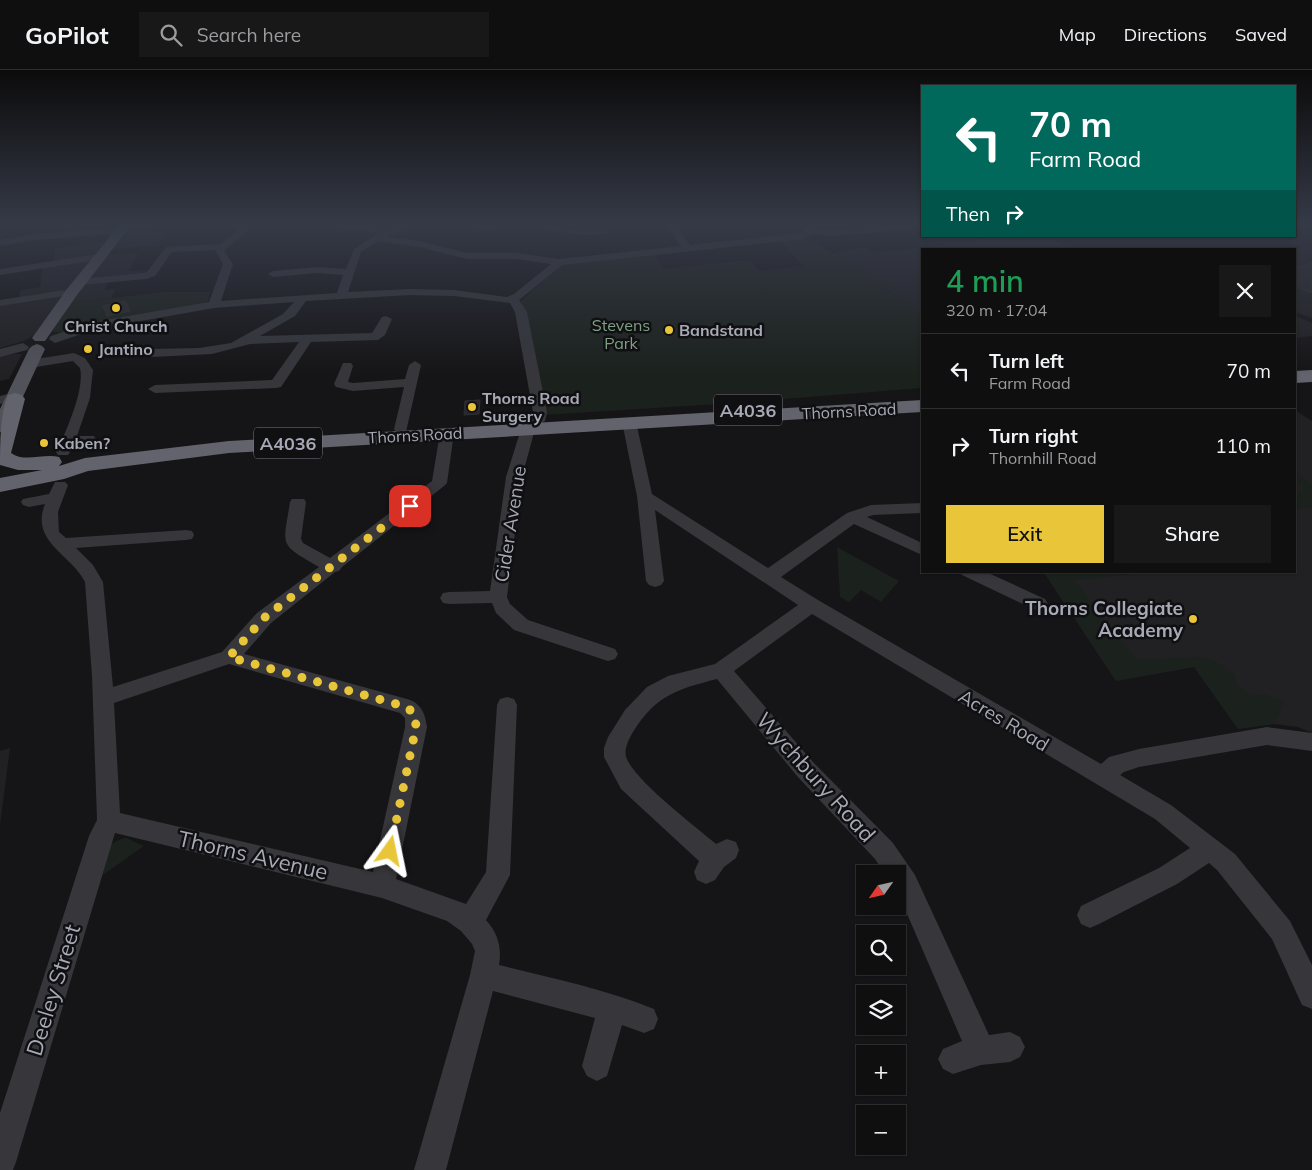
<!DOCTYPE html>
<meta charset="utf-8">
<style>
:root{--surface:#100f10;--page:#191819;--text:#f1f3f6;--muted:#9c9c9f;--line:#302f30;--accent:#e9c639}
body{margin:0;font-family:Mulish,sans-serif;background:var(--page);color:var(--text);height:100vh;display:flex;flex-direction:column;font-size:19px;white-space:nowrap}
*{box-sizing:border-box;margin:0}
p{font-size:16px;color:var(--muted)}
.icon{flex:none;width:28px;height:28px;fill:none;stroke:currentColor;stroke-width:2;stroke-linecap:round;stroke-linejoin:round}
.map{position:relative;flex:1;overflow:hidden}
.panel{position:absolute;left:921px;top:178px;width:375px;height:325px;display:flex;flex-direction:column;background:var(--surface);border-radius:0px;box-shadow:0 1px 4px #0004,0 0 0 1px var(--line)}
.panel>*{flex:none}
.hud{position:absolute;left:921px;top:15px;width:375px;height:152px;border-radius:0px;box-shadow:0 1px 4px #0004,0 0 0 1px var(--line);background:#00695c;color:#fff;overflow:hidden}
.needle{width:32px;rotate:236deg}
.controls{position:absolute;left:856px;top:795px;display:grid;gap:10px}
.controls a{display:grid;place-items:center;width:50px;height:50px;border-radius:0px;background:var(--surface);box-shadow:0 1px 4px #0004,0 0 0 1px var(--line);font-size:25px}
.pin{position:absolute;display:grid;place-items:center;width:42px;height:42px;color:#fff;margin:-21px;border-radius:10px;box-shadow:0 2px 8px #0006}
.me{position:absolute;width:55px;margin:-28px;rotate:12deg;stroke-linejoin:round;filter:drop-shadow(0 0 4px #0008)}
.turn{display:flex;align-items:center;gap:18px;height:105px;padding:0 25px;font-size:22px}
.turn .icon{width:65px;height:65px;stroke-width:2.5}
.turn b{display:block;font-size:35px;line-height:42px}
.then{display:flex;align-items:center;height:48px;padding:0 25px;background:#0003;gap:10px;font-size:19px}
.round{display:grid;place-items:center;flex:none;width:52px;height:52px;border-radius:0px;background:var(--page)}
.head{display:flex;align-items:center;justify-content:space-between;height:85px;padding:0 25px}
h1{font-size:30px;font-weight:600;line-height:38px;color:#1e9e55}
.button{display:flex;gap:10px;margin-top:auto;padding:10px 25px}
.button a{flex:1;height:58px;border-radius:0px;background:var(--accent);color:#111;font-size:20px;font-weight:600;line-height:58px;text-align:center}
.button a+a{background:var(--page);color:var(--text)}
ul{padding:0;list-style:none}
li{display:flex;align-items:center;gap:15px;height:75px;padding:0 25px;border-top:1px solid var(--line)}
li div{flex:1}
li b{display:block;font-size:19px}
li em{font-style:normal}
header{display:flex;align-items:center;gap:30px;box-sizing:border-box;height:70px;padding:0 25px;background:var(--surface);border-bottom:1px solid var(--line)}
header strong{font-size:24px}
nav{display:flex;gap:28px;margin-inline-start:auto;font-size:18px}
.search{width:350px;height:45px;background:var(--page);display:flex;align-items:center;gap:12px;box-sizing:border-box;padding:0 18px;border-radius:0px;color:var(--muted);font-size:19px}
.map>svg:first-child{display:block}
</style>
<header>
<strong>GoPilot</strong>
<div class="search"><svg class="icon" aria-label="search" viewBox="0 0 24 24"><circle cx="10" cy="10" r="6"/><path d="M15 15l6 6"/></svg>Search here</div>
<nav><a>Map</a><a>Directions</a><a>Saved</a></nav>
</header>
<div class="map">
<svg width="1312" height="1100" viewBox="0 0 1312 1100">
<rect width="100%" height="100%" fill="#151416"/>
<path fill="#212023" d="M67 153H118L114 160 56 164Z
M143 153 162 161 164 165 157 177 145 176 109 180 130 154Z
M1295 158 1312 159V248L1295 242V180L1304 177 1275 166H1295Z
M999 166H1045L1069 179H922V246L851 193 834 183 867 177 875 183 981 170 980 169Z
M105 171 93 186 53 192 55 179Z
M139 183 129 201 149 200 148 202 140 205 86 211 105 185Z
M91 189 66 222 18 229 21 220 40 217 43 197Z
M109 211 105 220 116 219 111 228 71 233 84 214Z
M64 224 34 265 24 271 0 278V234Z
M1295 246 1312 253V266L1295 268Z
M12 284H22L9 309 0 311V286Z
M1295 340 1312 351V663L1298 657 1274 654 1238 659 1194 597 1116 611 1043 501H1295Z
M10 678 0 755V681Z"/>
<path fill="#1b211c" d="M806 168 851 193 922 246V318L734 333 545 345 520 232 559 195 654 184 664 199 749 190 760 201 803 196 779 170Z
M162 222H210L208 231 205 233 61 263 52 261 71 233Z
M1295 401 1312 415V437L1295 439V422H1303L1304 418 1295 411Z
M837 477 899 511 881 532 861 520 849 532 840 527Z
M1043 501H1137L1132 504 1074 510 1137 590 1201 587 1218 593 1234 604 1238 616 1252 626 1263 624 1285 632 1274 654 1238 659 1194 597 1116 611Z
M126 768 144 776 103 805C106 786 104 772 126 768Z"/>
<path fill="#28272a" stroke="#2f2e32" d="M1312 193V223L1295 217V198Z
M125 231 130 241 107 246 103 236Z
M480 330 479 344 464 345 465 331Z"/>
<g fill="none" stroke-linecap="round" stroke-linejoin="round">
<path fill="#36363b" fill-rule="evenodd" d="M246 153H256L224 181 233 194 221 231 337 223 343 205 317 203 273 207 268 204 273 201 317 197 346 199 354 179 379 163 329 156 324 153H347L389 159 403 153H416L387 167 419 171 467 183H517L559 189 681 176 664 153H674L690 175 801 163 807 159 811 153H821L817 159 831 160 914 153H922V158L831 166 813 164 803 169 562 195 519 230 527 242 547 342 545 351 538 355 531 351 533 342 515 242 510 233 454 226 410 225 306 231 295 246 260 266 372 263 382 247 386 246 392 249 385 265 378 270 311 272 281 317 276 318 155 323 148 319 155 315 272 310 299 272 250 274 212 284 151 287 145 283 151 279 199 278 231 273 283 244 294 232 214 238 96 259 55 273 49 269 51 266 94 252 209 232 223 194 215 180 172 182 155 206 146 209 80 215 75 212 80 209 144 203 147 202 166 177 221 174ZM378 171 419 177 467 189H517L551 194 514 224 507 227 454 220 410 219 348 222 361 182Z
M470 153H481L495 158 490 161 471 156Z
M534 153C549 153 560 158 574 159 585 160 601 154 610 161 598 170 545 162 534 153Z
M121 158 126 161 124 163 34 170 0 176V170L34 164Z
M99 184 104 187 103 189 0 205V199Z
M72 219 76 220 77 222 76 224 0 236V230Z
M23 273 29 277 27 280 0 287V279Z
M74 283 85 288 93 300 90 328 77 366H94L96 369 94 372 74 376 68 385H58L56 382C66 362 85 319 80 298L73 291 30 298 24 294 30 290Z
M415 291 421 295 406 362H396L394 359 404 317 353 321 336 317 334 314 343 293H351L353 296 348 312 353 313 405 309 409 295Z
M16 322 21 323 23 326 21 329 0 334V326Z
M629 348 636 352 652 424 768 498 847 443 871 435 922 433V443L873 445 867 447 922 473V485L854 454 781 507 818 530 1101 694 1109 687 1139 679 1267 657 1312 663V681L1267 675 1139 697 1124 702 1120 705 1171 735 1235 784 1290 851 1312 895V939L1302 935 1272 869 1217 800 1209 793 1177 814 1099 854 1090 858 1081 854 1077 845 1081 836 1159 798 1190 778 1155 749 812 544 734 601 813 692 893 773 915 805 989 965 1010 962 1020 967 1025 977 1020 987 1010 992 981 995 953 1004 943 999 938 989 943 979 962 971 898 823V804H885L875 789 797 706 717 609C678 619 656 625 633 662 629 669 624 678 626 687 634 710 695 756 716 774L727 769 736 772 739 780 736 788 724 797 715 810 706 814 697 810 694 802 699 791 621 719 604 687V678L608 667 625 640 647 617 668 606 715 594 798 535 655 440 664 511 661 515 655 517 649 515 646 511 637 426 622 352Z
M528 355 533 356 535 359 522 407 507 527 510 534 528 550 615 579 618 584 615 589 608 591 514 560 496 543 492 533 449 534 443 533 440 528 443 523 449 522 490 521 506 407 521 359 523 356Z
M447 359 452 360 454 363 447 413 444 416 342 497 339 501 335 502 271 553 244 584 407 629C421 633 425 643 427 657L396 809 466 834 486 802 497 635 500 629 507 627 514 629 517 635 510 805 486 850C498 863 502 878 499 895 551 908 605 919 654 939L658 949 654 959 644 963 622 955 607 1006 597 1011 587 1006 582 996 595 948 493 921 446 1100H414L470 905 475 881 472 874 461 861 447 851 382 828 115 763 16 1092 13 1100H0V1043L89 766 97 750 92 606 85 512C70 483 30 472 45 434L29 437 23 435 21 432 23 429 49 424 55 412H65L68 415 58 442 59 462 66 468 186 460 192 461 194 465 192 469 186 470 76 478 93 495 103 512 113 617 222 582 257 543 319 497C278 473 283 477 290 432L292 429H304L306 432 301 469 303 473 330 488 432 411 440 363 442 360ZM229 594 400 643 405 648V657L373 802 120 743 114 633Z
M959 501H984L1045 529 1048 534 1045 539 1039 540 1033 539 962 505Z"/>
<path fill="#52525a" fill-rule="evenodd" d="M121 153H133L77 225 45 271H35L32 268 67 219Z
M37 274 42 276 45 279 9 357 6 361 0 362V339L29 279 32 276Z"/>
<path fill="#62636c" fill-rule="evenodd" d="M1312 300V312L1295 313V301Z
M15 323 22 325 25 329 11 383C25 393 43 383 59 387L62 392 59 396 85 388 229 371 922 330V342L229 383 88 401 64 409 0 422V408L42 400H18L0 395C0 373 0 344 8 325Z"/>
</g>
<linearGradient id="sky" x2="0" y2="1"><stop stop-color="#0c0b0c"/><stop offset="0.5" stop-color="#353a47"/><stop offset="1" stop-color="#353a47" stop-opacity="0"/></linearGradient>
<rect width="1312" height="307" fill="url(#sky)"/>
<g fill="none" stroke-linecap="round" stroke-linejoin="round">
<path stroke="#e9c639" stroke-width="9" stroke-dasharray="0 16.2" d="M390 781 416 657 415 645 407 637 229 587 264 548 410 436"/>
</g>
<g fill="#e9c639" stroke="#100f11" stroke-width="2">
<circle cx="116" cy="238" r="5"/>
<circle cx="669" cy="260" r="5"/>
<circle cx="88" cy="279" r="5"/>
<circle cx="472" cy="337" r="5"/>
<circle cx="44" cy="373" r="5"/>
<circle cx="1193" cy="549" r="5"/>
</g>
<g text-anchor="middle" dominant-baseline="central" stroke-width="5" stroke-linejoin="round" paint-order="stroke">
<g font-size="16" fill="#7ea085" stroke="#100f11">
<text x="621" y="255">Stevens<tspan x="621" dy="18">Park</tspan></text>
</g>
<g font-size="16" font-weight="bold" fill="#a7a9b6" stroke="#100f11" text-anchor="start">
<text x="116" y="256" text-anchor="middle">Christ Church</text>
<text x="679" y="260">Bandstand</text>
<text x="98" y="279">Jantino</text>
<text x="482" y="328">Thorns Road<tspan x="482" dy="18">Surgery</tspan></text>
<text x="54" y="373">Kaben?</text>
</g>
<g font-size="16" fill="#a7a9b6" stroke="#100f11">
<text transform="translate(849 341) rotate(-3)">Thorns Road</text>
<text transform="translate(415 365) rotate(-3)">Thorns Road</text>
</g>
<g fill="#100f11" stroke="#7a7b84" stroke-width="1">
<rect x="714" y="324.5" width="68" height="31" rx="4"/>
<rect x="254" y="357.5" width="68" height="31" rx="4"/>
</g>
<g font-size="18" font-weight="bold" fill="#a7a9b6">
<text x="748" y="340">A4036</text>
<text x="288" y="373">A4036</text>
</g>
<g font-size="19" fill="#a7a9b6" stroke="#100f11">
<text transform="translate(510 454) rotate(-81)">Cider Avenue</text>
<text transform="translate(1004 650) rotate(31)">Acres Road</text>
</g>
<g font-size="19" font-weight="bold" fill="#a7a9b6" stroke="#100f11" text-anchor="end">
<text x="1183" y="538">Thorns Collegiate<tspan x="1183" dy="22">Academy</tspan></text>
</g>
<g font-size="22" fill="#a7a9b6" stroke="#100f11">
<text transform="translate(816 707) rotate(48)">Wychbury Road</text>
<text transform="translate(253 785) rotate(13)">Thorns Avenue</text>
<text transform="translate(53 920) rotate(-73)">Deeley Street</text>
</g>
</g>
</svg>
<div class="controls">
<a><svg class="needle" viewBox="-14 -14 28 28"><path d="M0-13l5 13h-10z" fill="#e53935"/><path d="M0 13l5-13h-10z" fill="#9c9c9f"/></svg></a>
<a><svg class="icon" aria-label="search" viewBox="0 0 24 24"><circle cx="10" cy="10" r="6"/><path d="M15 15l6 6"/></svg></a>
<a><svg class="icon" aria-label="layers" viewBox="0 0 24 24"><path d="M12 4l9 5-9 5-9-5zM3 14l9 5 9-5"/></svg></a>
<a>+</a>
<a>−</a>
</div>
<div class="pin" style="left:410px;top:436px;background:#d93025"><svg class="icon" aria-label="arrive" viewBox="0 0 24 24"><path d="M6 21V4h12l-3 4 3 4H6"/></svg></div>
<svg class="me" style="left:390px;top:781px" viewBox="-20 -20 40 40"><path d="M0-17L14 15 0 8-14 15z" fill="#e9c639" stroke="#fff" stroke-width="4"/></svg>
<div class="hud">
<div class="turn"><svg class="icon" aria-label="left" viewBox="0 0 24 24"><path d="M17 20v-9H6M10 6l-5 5 5 5"/></svg><div><b>70 m</b>Farm Road</div></div>
<div class="then">Then<svg class="icon" aria-label="right" viewBox="0 0 24 24"><path d="M7 20v-9h11M14 6l5 5-5 5"/></svg></div>
</div>
<section class="panel">
<div class="head"><div><h1>4 min</h1><p>320 m · 17:04</p></div><a class="round"><svg class="icon" aria-label="close" viewBox="0 0 24 24"><path d="M6 6l12 12M18 6L6 18"/></svg></a></div>
<ul>
<li><svg class="icon" aria-label="left" viewBox="0 0 24 24"><path d="M17 20v-9H6M10 6l-5 5 5 5"/></svg><div><b>Turn left</b><p>Farm Road</p></div><em>70 m</em></li>
<li><svg class="icon" aria-label="right" viewBox="0 0 24 24"><path d="M7 20v-9h11M14 6l5 5-5 5"/></svg><div><b>Turn right</b><p>Thornhill Road</p></div><em>110 m</em></li>
</ul>
<div class="button"><a>Exit</a><a>Share</a></div>
</section>
</div>
